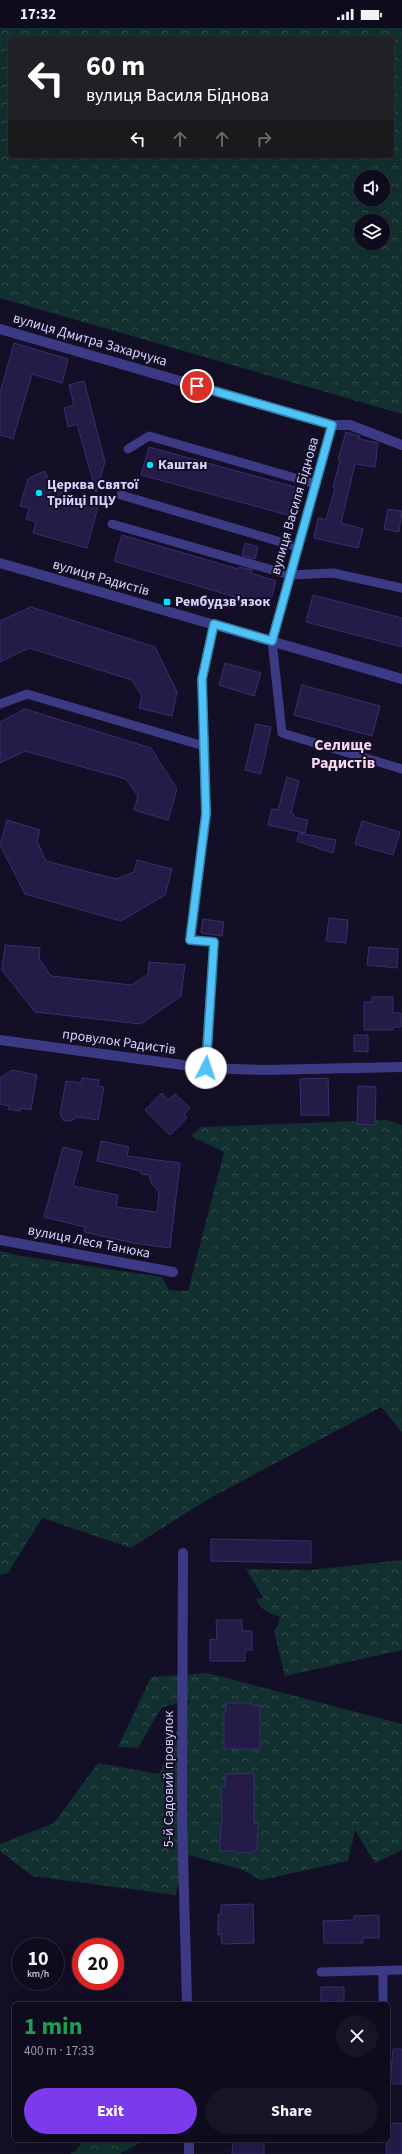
<!DOCTYPE html>
<meta charset="utf-8">
<style>
:root{--surface:#0e0b1c;--page:#171425;--text:#f1f3f6;--muted:#9b9ba3;--line:#2e2b3b;--accent:#7c3aed}
body{margin:0;font-family:"Source Sans 3",sans-serif;background:var(--page);color:var(--text);height:100vh;display:flex;flex-direction:column;font-size:15px;white-space:nowrap}
*{box-sizing:border-box;margin:0}
p{font-size:13px;color:var(--muted)}
.icon{flex:none;width:22px;height:22px;fill:none;stroke:currentColor;stroke-width:2;stroke-linecap:round;stroke-linejoin:round}
.map{position:relative;flex:1;overflow:hidden}
.side{position:absolute;left:12px;top:1974px;width:378px;height:140px;display:flex;flex-direction:column;background:var(--surface);border-radius:6px;box-shadow:0 4px 16px #0002,0 0 0 1px var(--line)}
.side>*{flex:none}
.top-card{position:absolute;left:8px;top:8px;width:386px;height:122px;border-radius:6px;box-shadow:0 4px 16px #0002,0 0 0 1px var(--line);background:#202124;color:#fff;overflow:hidden}
.fabs{position:absolute;left:354px;top:142px;display:grid;gap:8px}
.fabs a{display:grid;place-items:center;width:36px;height:36px;border-radius:50%;background:var(--surface);box-shadow:0 4px 16px #0002,0 0 0 1px var(--line);font-size:20px}
.speed{position:absolute;left:12px;top:1910px;display:flex;gap:8px;font-size:20px;font-weight:700;text-align:center}
.speed>*{display:grid;place-content:center;width:52px;height:52px;border-radius:50%;background:var(--surface);box-shadow:0 4px 16px #0002,0 0 0 1px var(--line);line-height:1}
.speed small{font-size:10px;font-weight:400}
.speed .limit{border:6px solid #d22;background:#fff;color:#111}
.pin{position:absolute;display:grid;place-items:center;width:34px;height:34px;color:#fff;margin:-17px;border:2px solid #fff;border-radius:50%;box-shadow:0 1px 4px #0007}
.me{position:absolute;width:44px;margin:-22px;rotate:4deg;stroke-linejoin:round;filter:drop-shadow(0 0 3px #0008)}
.turn{display:flex;align-items:center;gap:14px;height:84px;padding:0 12px;font-size:18px}
.turn .icon{width:52px;height:52px;stroke-width:2.5}
.turn b{display:block;font-size:28px;line-height:34px}
.lanes{display:flex;align-items:center;height:38px;padding:0 12px;background:#0003;justify-content:center;gap:20px;direction:ltr}
.lanes .off{opacity:.35}
.round{display:grid;place-items:center;flex:none;width:42px;height:42px;border-radius:21px;background:var(--page)}
.summary{display:flex;align-items:center;justify-content:space-between;height:68px;padding:0 12px}
h1{font-size:24px;font-weight:700;line-height:30px;color:#1e9e55}
.button{display:flex;gap:8px;margin-top:auto;padding:8px 12px}
.button a{flex:1;height:46px;border-radius:24px;background:var(--accent);color:#fff;font-size:16px;font-weight:700;line-height:46px;text-align:center}
.button a+a{background:var(--page);color:var(--text)}
.status{display:flex;justify-content:space-between;align-items:center;height:28px;padding:0 20px;background:var(--surface);direction:ltr}
.status svg{height:11px;fill:currentColor}
.map>svg:first-child{display:block}
</style>
<div class="status"><b>17:32</b><svg viewBox="0 0 49 12"><path d="M0 12V9h3v3zM5 12V6h3v6zM10 12V3h3v9zM15 12V0h3v12zM26 1h20v11H26zM47 4h2v5h-2z"/></svg></div>
<div class="map">
<svg width="402" height="2126" viewBox="0 0 402 2126">
<defs>
<pattern id="forest-crowns" width="20" height="18" patternUnits="userSpaceOnUse"><rect width="20" height="18" fill="#12302f"/><path d="M2 6a3 3 0 1 1 6 0M12 15a3 3 0 1 1 6 0" fill="none" stroke="#344d4e"/></pattern>
</defs>
<rect width="100%" height="100%" fill="#130f26"/>
<path fill="url(#forest-crowns)" fill-rule="evenodd" d="M0 0H402V386L0 270ZM10 10H392V128H10ZM361 149H383V171H361ZM361 193H383V215H361Z
M386 1092 402 1097V1404L381 1379 210 1470 131 1520 42 1490 8 1545 0 1547V1223L21 1228 162 1249 169 1262 188 1263 224 1124 191 1108 201 1099Z
M402 1532V1622L285 1648 274 1603 278 1597 280 1589C270 1585 259 1582 256 1570L264 1571 246 1541 310 1542Z
M207 1645 402 1696V1822L375 1835 355 1802 348 1833 261 1852 243 1842 189 1827 175 1867 32 1848 0 1823V1816L54 1795 98 1735 159 1746 190 1672 162 1679 138 1720 118 1719 151 1649Z
M83 2112H140L143 2113 120 2126H70L76 2123Z"/>
<path fill="#241b47" stroke="#3b2d73" d="M14 315 68 331 62 355 32 346 13 411 0 407V365Z
M84 353 105 434 96 464 77 396 68 399 64 380 74 377 69 357Z
M346 404 360 408 359 411 378 415 375 439 355 436 341 495 363 501 358 520 314 510 318 490 326 492 335 460 333 459 340 433 338 432Z
M149 419 302 461 295 489 141 447Z
M44 443 56 463 99 475 87 520 33 505 36 494 26 491 29 480 20 478 28 451Z
M388 481 402 483 399 504 384 501Z
M122 507 238 541 239 539 252 542 251 545 276 553 269 579 114 533Z
M245 515 258 519 255 531 242 527Z
M313 567 402 590V619L306 594Z
M31 579 155 619 177 664 172 688 139 680 142 668 132 652 29 620 0 634V593Z
M225 635 261 645 254 668 219 657Z
M302 657 380 678 372 708 294 687Z
M25 681 151 720 177 761 168 792 134 782 138 768 126 751 25 723 0 735V694Z
M256 696 271 699 261 746 245 742Z
M287 749 299 753 291 785 294 786 293 789 308 792 305 805 268 797 272 781 278 782Z
M7 792 40 802 37 813 46 833 116 851 134 844 137 832 172 841 165 867 121 893 25 866 0 817Z
M362 793 400 804 393 827 355 816Z
M299 805 336 812 333 825 297 813Z
M329 890 348 892 346 915 326 913Z
M203 891 224 894 222 908 201 905Z
M5 917 40 920 39 931 51 948 132 957 148 946 149 934 185 937 181 968 141 996 35 984 2 942Z
M369 919 398 921 397 940 367 937Z
M372 969H393V985H401V999H393V1002H364V974H372Z
M354 1007H368V1024L354 1023Z
M12 1042 37 1047 31 1082 21 1080 20 1083 8 1081 9 1078 0 1076V1050Z
M82 1050 99 1052 98 1058 104 1059 98 1092 77 1089 70 1093H64L60 1086 66 1053 81 1055Z
M328 1050 329 1087H301L300 1051Z
M358 1058 376 1059 375 1097 357 1096Z
M162 1065 168 1072 175 1066 190 1080 184 1087 187 1090 170 1107 145 1082Z
M101 1113 129 1119 127 1128 180 1135 170 1220 133 1215 84 1204 85 1199 44 1189 63 1119 82 1124 73 1158 118 1167 116 1179 157 1184 159 1164 152 1156 149 1147 141 1146V1143L97 1133Z
M211 1511 311 1513V1535L211 1533Z
M216 1592H242V1603H252V1622H245V1633H210V1611L217 1612Z
M226 1675H252V1678L260 1677V1721H224V1684H226Z
M254 1745V1795H258L257 1822H254V1824L235 1825V1823H220L221 1795H222L221 1759H225L226 1746Z
M253 1876 254 1915 222 1916 221 1906 218 1907V1886H221V1877Z
M379 1887V1910H363V1915H324L323 1893 354 1892V1888Z
M321 1959H344V1976H321Z
M393 2021H402V2056H390Z
M402 2095V2126H386L388 2096Z
M233 2112H264V2126H232Z"/>
<g fill="none" stroke-linecap="round" stroke-linejoin="round">
<path stroke="#3d3a85" stroke-width="9" d="M332 397 272 613 282 705 402 741
M128 421 149 408 316 456
M121 467 298 519
M112 496 290 547 333 545 402 560
M0 676 27 666 204 718
M205 1040 214 914 190 912 206 786 202 651 214 596
M321 1944 402 1942
M383 1976V1943"/>
<path stroke="#3d3a85" stroke-width="10" d="M0 301 332 397H350L402 417
M0 535 402 651
M0 1012 205 1040 264 1042 402 1039
M0 1212 173 1244
M183 1525 182 1789 187 1976
M189 2112V2126"/>
</g>
<g fill="none" stroke-linecap="round" stroke-linejoin="round">
<defs>
<path id="route" d="M197 358 332 397 272 613 214 596 202 651 206 786 190 912 214 914 206 1040"/>
</defs>
<use href="#route" stroke="#337fa1" stroke-width="10"/>
<use href="#route" stroke="#4fc3f7" stroke-width="7"/>
</g>
<g fill="#00e5ff" stroke="#130f26" stroke-width="1.5">
<circle cx="150" cy="437" r="4"/>
<circle cx="39" cy="465" r="4"/>
<rect x="163" y="570" width="8" height="8" rx="2"/>
</g>
<g text-anchor="middle" dominant-baseline="central" stroke-width="4" stroke-linejoin="round" paint-order="stroke">
<g font-size="14" fill="#d9d4ff" stroke="#130f26">
<text transform="translate(90 312) rotate(16)">вулиця Дмитра Захарчука</text>
<text transform="translate(295 478) rotate(-74)">вулиця Василя Біднова</text>
<text transform="translate(101 550) rotate(16)">вулиця Радистів</text>
<text transform="translate(119 1014) rotate(8)">провулок Радистів</text>
<text transform="translate(89 1214) rotate(11)">вулиця Леся Танюка</text>
<text transform="translate(169 1751) rotate(-90)">5-й Садовий провулок</text>
</g>
<g font-size="14" font-weight="bold" fill="#d9d4ff" stroke="#130f26" text-anchor="start">
<text x="158" y="437">Каштан</text>
<text x="47" y="457">Церква Святої<tspan x="47" dy="16">Трійці ПЦУ</tspan></text>
<text x="175" y="574">Рембудзв'язок</text>
</g>
<g font-size="16" font-weight="bold" fill="#ffd6f0" stroke="#130f26">
<text x="343" y="717">Селище<tspan x="343" dy="18">Радистів</tspan></text>
</g>
</g>
</svg>
<div class="fabs">
<a><svg class="icon" aria-label="sound" viewBox="0 0 24 24"><path d="M4 9h4l5-4v14l-5-4H4zM17 9q2 3 0 6"/></svg></a>
<a><svg class="icon" aria-label="layers" viewBox="0 0 24 24"><path d="M12 4l9 5-9 5-9-5zM3 14l9 5 9-5"/></svg></a>
</div>
<div class="speed"><div>10<small>km/h</small></div><div class="limit">20</div></div>
<div class="pin" style="left:197px;top:358px;background:#d93025"><svg class="icon" aria-label="arrive" viewBox="0 0 24 24"><path d="M6 21V4h12l-3 4 3 4H6"/></svg></div>
<svg class="me" style="left:206px;top:1040px" viewBox="-20 -20 40 40"><circle r="19" fill="#fff"/><path d="M0-13L10 11 0 6-10 11z" fill="#4fc3f7"/></svg>
<div class="top-card">
<div class="turn"><svg class="icon" aria-label="left" viewBox="0 0 24 24"><path d="M17 20v-9H6M10 6l-5 5 5 5"/></svg><div><b>60 m</b>вулиця Василя Біднова</div></div>
<div class="lanes"><svg class="icon" aria-label="left" viewBox="0 0 24 24"><path d="M17 20v-9H6M10 6l-5 5 5 5"/></svg><svg class="icon off" aria-label="ahead" viewBox="0 0 24 24"><path d="M12 20V5M6 11l6-6 6 6"/></svg><svg class="icon off" aria-label="ahead" viewBox="0 0 24 24"><path d="M12 20V5M6 11l6-6 6 6"/></svg><svg class="icon off" aria-label="right" viewBox="0 0 24 24"><path d="M7 20v-9h11M14 6l5 5-5 5"/></svg></div>
</div>
<section class="side">
<div class="summary"><div><h1>1 min</h1><p>400 m · 17:33</p></div><a class="round"><svg class="icon" aria-label="close" viewBox="0 0 24 24"><path d="M6 6l12 12M18 6L6 18"/></svg></a></div>
<div class="button"><a>Exit</a><a>Share</a></div>
</section>
</div>
